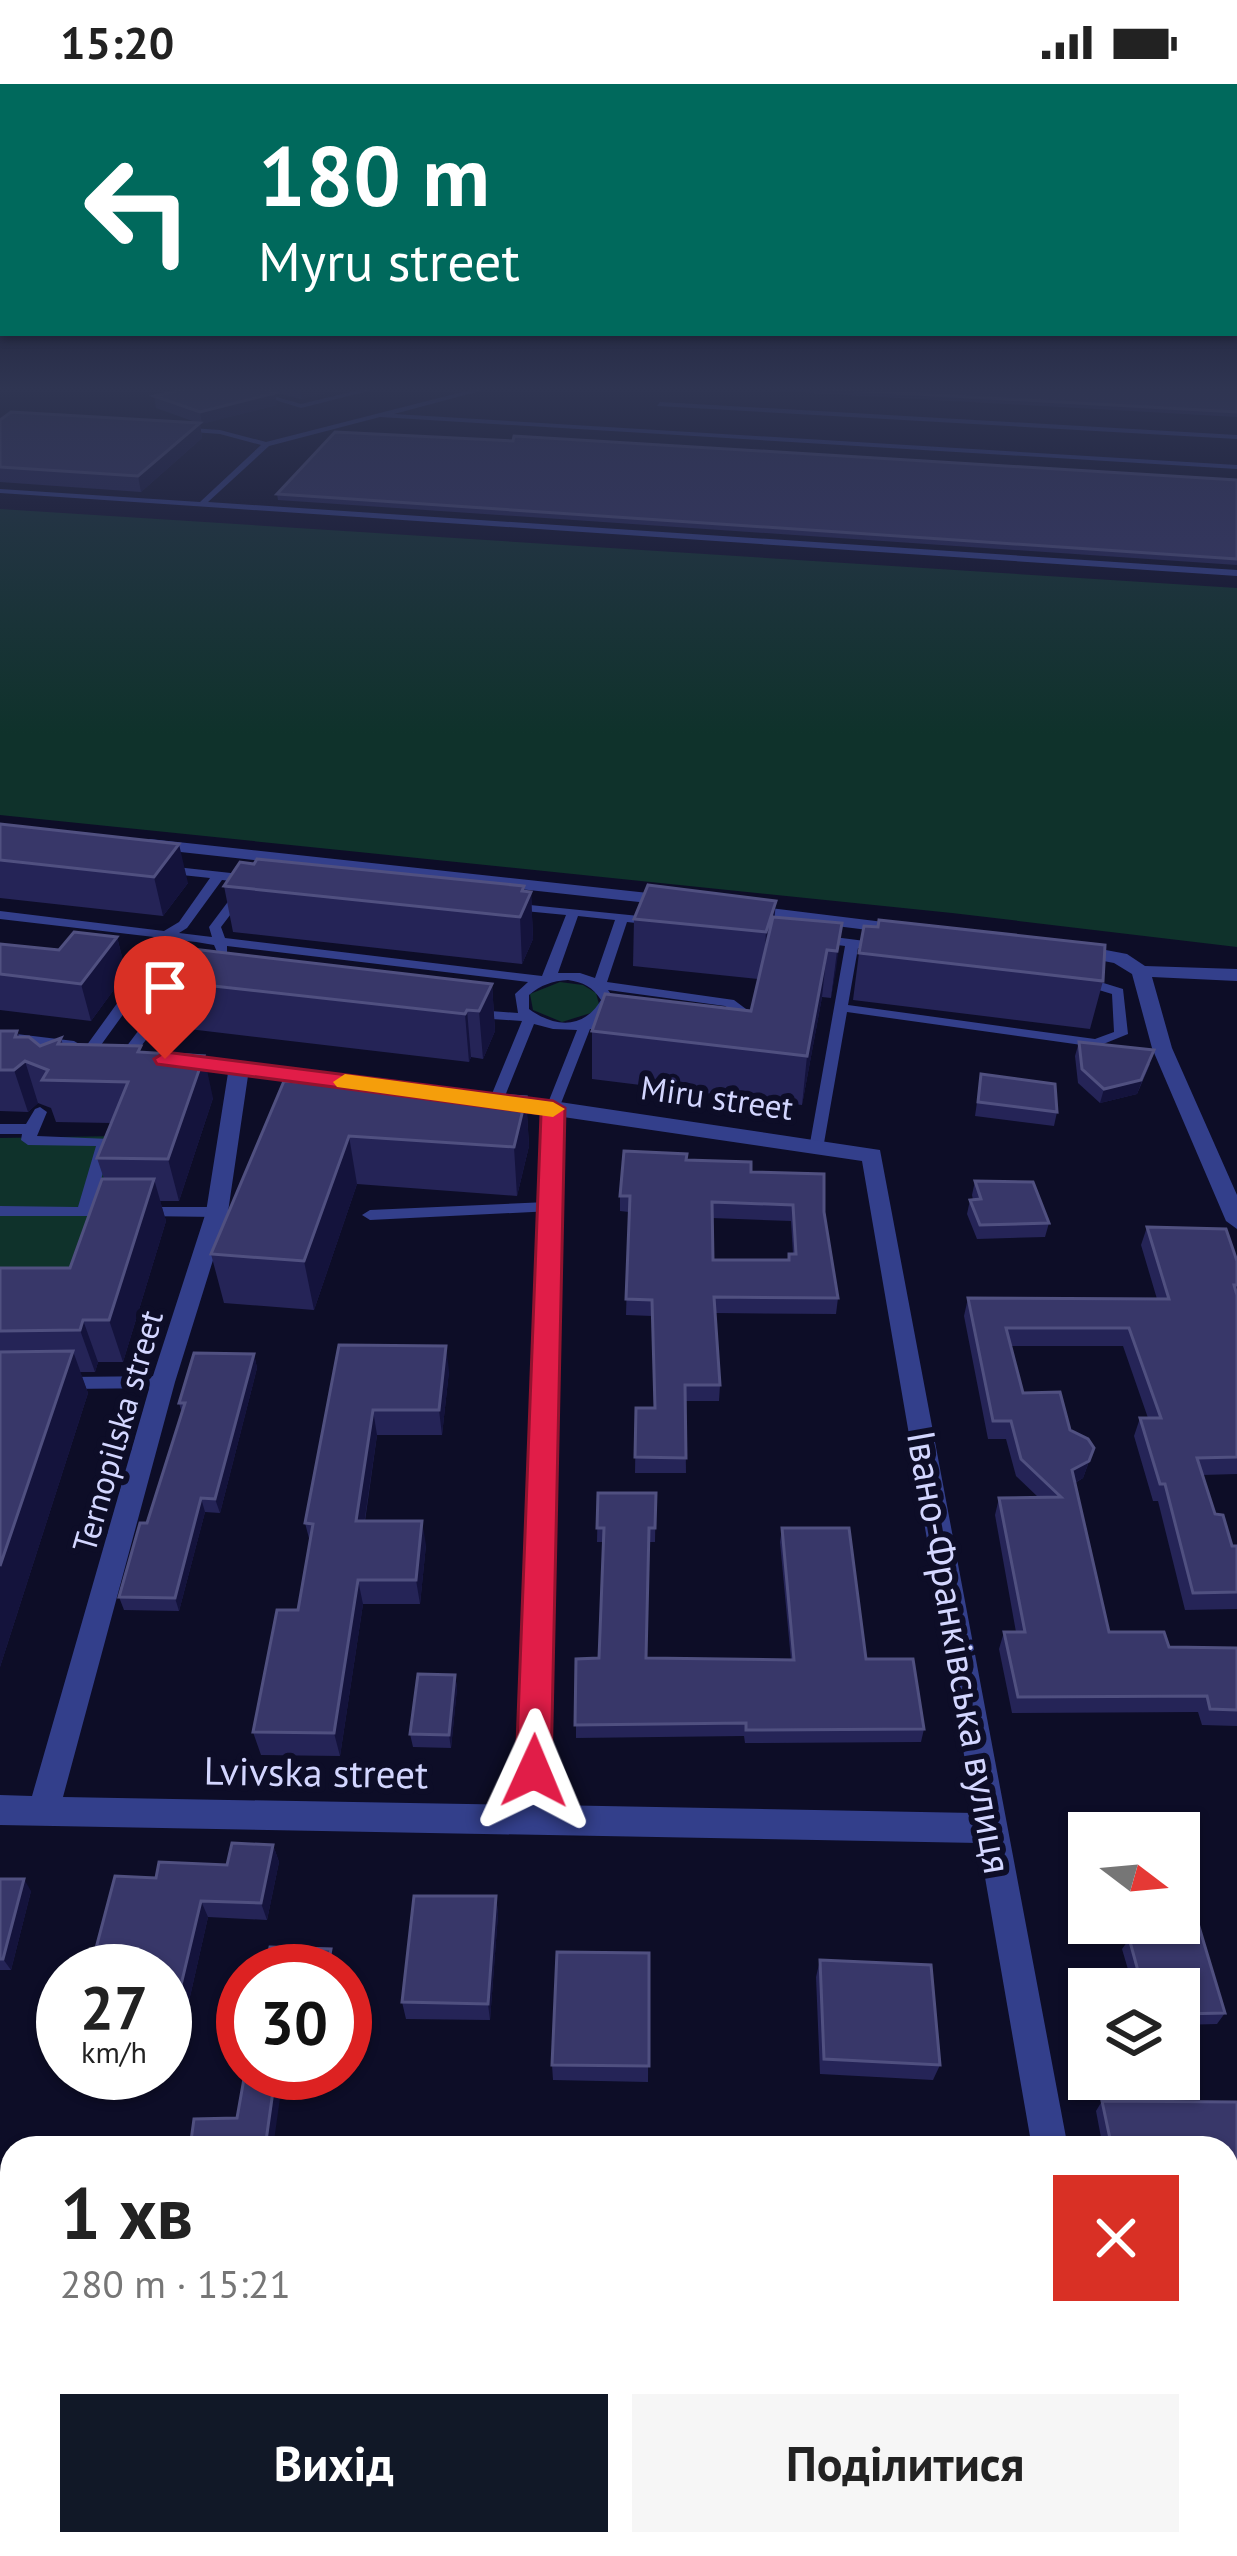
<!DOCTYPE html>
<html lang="uk">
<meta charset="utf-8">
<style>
:root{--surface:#fff;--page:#f6f6f6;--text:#222;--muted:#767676;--accent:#111827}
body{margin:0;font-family:"PT Sans",sans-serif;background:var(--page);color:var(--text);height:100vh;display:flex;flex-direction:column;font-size:45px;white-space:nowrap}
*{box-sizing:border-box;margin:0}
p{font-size:39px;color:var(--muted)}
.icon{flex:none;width:66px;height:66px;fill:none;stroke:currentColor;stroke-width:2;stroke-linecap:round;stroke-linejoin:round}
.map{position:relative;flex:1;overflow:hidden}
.sheet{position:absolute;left:0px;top:2052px;width:1239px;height:420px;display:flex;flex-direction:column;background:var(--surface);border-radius:36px 36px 0 0;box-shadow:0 3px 9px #0004}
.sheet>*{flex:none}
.top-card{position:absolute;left:0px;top:0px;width:1239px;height:252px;box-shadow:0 3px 9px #0004;background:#00695c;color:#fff;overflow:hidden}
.needle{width:78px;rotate:106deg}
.fabs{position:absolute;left:1068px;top:1728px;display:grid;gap:24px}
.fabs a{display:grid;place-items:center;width:132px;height:132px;border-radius:0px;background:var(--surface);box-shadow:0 3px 9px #0004;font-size:60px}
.speed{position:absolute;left:36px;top:1860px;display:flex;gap:24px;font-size:60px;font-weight:700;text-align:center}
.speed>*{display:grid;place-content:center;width:156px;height:156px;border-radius:50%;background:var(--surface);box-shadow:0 3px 9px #0004;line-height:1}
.speed small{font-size:30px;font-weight:400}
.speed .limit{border:18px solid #d22;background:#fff;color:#111}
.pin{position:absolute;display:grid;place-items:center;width:102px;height:102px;color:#fff;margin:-123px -51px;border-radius:50% 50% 50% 0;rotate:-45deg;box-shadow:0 0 12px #0007}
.pin .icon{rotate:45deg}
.me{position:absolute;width:132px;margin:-66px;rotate:1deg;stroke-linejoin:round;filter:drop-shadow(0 0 9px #0008)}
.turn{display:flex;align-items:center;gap:42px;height:252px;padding:0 60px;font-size:54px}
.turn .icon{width:156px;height:156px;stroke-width:2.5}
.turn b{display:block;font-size:84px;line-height:102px}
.round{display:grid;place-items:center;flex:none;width:126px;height:126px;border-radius:0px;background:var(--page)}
.headline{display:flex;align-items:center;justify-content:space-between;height:204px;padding:0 60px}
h1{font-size:72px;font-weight:700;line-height:90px}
.action{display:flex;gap:24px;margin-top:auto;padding:24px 60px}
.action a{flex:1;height:138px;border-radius:0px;background:var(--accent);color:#fff;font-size:48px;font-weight:700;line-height:138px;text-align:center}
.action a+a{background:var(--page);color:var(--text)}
.status{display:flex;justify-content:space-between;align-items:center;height:84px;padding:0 60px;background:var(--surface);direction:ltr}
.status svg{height:33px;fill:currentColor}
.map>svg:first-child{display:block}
</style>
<div class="status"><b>15:20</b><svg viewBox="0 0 49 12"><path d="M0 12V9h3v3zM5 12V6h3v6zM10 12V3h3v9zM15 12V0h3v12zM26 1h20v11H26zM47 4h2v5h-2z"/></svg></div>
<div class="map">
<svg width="1237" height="2472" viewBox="0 0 1237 2472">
<rect width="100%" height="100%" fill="#0d0d27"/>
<path fill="#0f322b" d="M0 425 1237 504V863L952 829 0 731Z
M560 898 583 901 596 909 599 920 594 928 562 938 533 926 530 910Z
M119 1052 67 1216 0 1213V1054Z"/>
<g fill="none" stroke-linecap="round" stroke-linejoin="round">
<path fill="#333f8b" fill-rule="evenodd" d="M367 304H380L301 324 259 311 263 309 301 320Z
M478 304H491L394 330 1237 381V385L380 333 269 362 208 418 1237 486V492L0 409V405L200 418 261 361 220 350 179 347 176 343 220 346 266 358Z
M660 318 1237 351V355L657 322Z
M167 782 249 791 255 795 249 799 222 796 187 844 179 849 212 853 209 843 236 807 240 806 246 810 221 843 225 854 542 892 566 831 514 826 508 822 510 819 659 834V840L655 841 627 838 607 898 734 916 746 925 748 943 746 946H736L733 927 725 922 608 906 615 916 600 937 613 938 620 942 613 946 590 945 558 1027H548L546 1024 577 946 553 945 534 940 503 1017 496 1021 489 1017 522 937 477 934 470 930 477 926 518 929 515 910 528 898 227 862V868H217L214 861C185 857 151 846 146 887L188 892V898L145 894V900L96 968H86L84 965 131 900 135 874 154 853 0 835V827L164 847 179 838 210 794 163 789 161 786ZM578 832 615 836 595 894 580 889H558ZM568 896C583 898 593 903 601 916 584 945 555 944 529 925V911C541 901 552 897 568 896Z
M818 851 881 859 887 863 881 867 858 864 848 921 1095 955 1114 948 1112 910 1079 900 1077 897 1084 893 1123 905 1128 950 1096 963 847 928 824 1059 822 1062H812L810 1059 845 862 814 858 812 855Z
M178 900 185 904 133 973H123V967L173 901Z
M40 1023 47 1028 37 1052 110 1055 112 1058 93 1123 113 1124 116 1128 113 1132H0V1122L78 1123 96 1062 28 1061 21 1056 22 1050H0V1040H26L35 1025Z
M547 1118 555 1123 552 1127 370 1136 362 1131 370 1126Z
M146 1123H217L225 1128 217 1133 141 1132 138 1128 141 1124Z
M163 1292 169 1293 172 1298 169 1303 163 1304 67 1305 61 1304 58 1299 61 1294 67 1293Z"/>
<path fill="#333f8b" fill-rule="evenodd" d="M150 755 676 812 685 817 676 822 144 764 141 760Z
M746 821 908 841 917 846 908 851 740 830V822Z
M1074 860 1127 870 1145 882 1237 885V897L1152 893 1172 964 1237 1111V1145L1226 1137 1152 964 1132 890 1114 879 1067 870 1065 866Z
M0 948 74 957 84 963 74 969 0 960Z
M174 970 431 1003 441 1009 431 1015 248 992 228 1128 175 1298 63 1713 518 1721 542 1030 496 1023 486 1017 496 1011 553 1017 880 1066 1068 2064H1032L979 1759 0 1741V1711L32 1712 151 1298 206 1128 228 989 167 980V972ZM563 1033 862 1077 974 1729 549 1721Z
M0 2447H12V2460H630L635 2472H0Z
M1103 2460H1145L1147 2472H1105Z"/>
</g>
<path fill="#252457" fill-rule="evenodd" d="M189 304H347L301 315 269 307 277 321 200 340 202 354 141 408 0 398V336L198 339 156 324 154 312Z
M720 304H1237V333Z
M1237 396V481L278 416 277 410Z
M0 740 188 799 163 832 0 814Z
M224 802 531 808 533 855 522 880 233 848Z
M775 833 842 839 831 914 822 913 802 1021 592 995V947L751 927 758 895 633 882 634 835Z
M117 853 126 889 91 937 0 926V860L59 866Z
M859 869 1103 897 1090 945 853 916Z
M160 896 492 900 495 947 483 975 471 973 469 978 172 943Z
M0 947H17L20 953 40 962 61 954 63 961 142 968 213 1014 179 1117H160L166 1137 123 1278H98L95 1288H80L88 1309 0 1583V1184H70L104 1095 97 1074 111 1039 56 1038 51 1024 38 1019 28 1028 0 1027Z
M1079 958 1150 980 1137 1010 1100 1019 1078 999 1075 972Z
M981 990 1057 1028 1054 1042 975 1032Z
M284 997 526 1013 529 1062 517 1112 357 1100 314 1226 224 1219 211 1170Z
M686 1076 751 1088 824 1128 838 1214 836 1230 715 1229 720 1301 719 1317H685L686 1389H635L636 1324H654L652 1232 626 1231 629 1128 620 1127V1112ZM712 1134 791 1137 793 1170H789L788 1176H713Z
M975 1097 1049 1139 1045 1153 977 1155 967 1130 970 1116H973L972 1111Z
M1147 1143 1237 1177V1390L1202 1391 1215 1430 1232 1462H1237V1525L1185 1526 1158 1417H1153L1134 1352 1140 1334H1148L1123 1262H1010L1023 1309 1094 1364 1083 1394 1075 1399 1109 1548 1169 1563 1237 1564V1642L1202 1641 1198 1628 1012 1629 999 1565 1004 1548H1016L995 1431 999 1414 1038 1413 1016 1392 1006 1355H988L964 1232 968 1214 1157 1215 1141 1161Z
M339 1261 449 1287 442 1351H377L365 1437 426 1461 420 1520H363L340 1672 261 1671 253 1648 298 1526 310 1458 305 1439Z
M254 1270 257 1284 220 1429 205 1428 179 1527 124 1526 119 1513 147 1439 182 1329 179 1319Z
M598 1409H656L655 1458H649L646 1574 791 1576 780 1458 782 1444 866 1575 924 1645 921 1658 745 1659 744 1652 576 1654V1575L599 1574 604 1458H597Z
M455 1591 457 1604 451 1664 413 1663 410 1650Z
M273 1761 279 1778 267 1836 208 1833 189 1917 165 1916V1887L156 1794 227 1781Z
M0 1795 31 1807 11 1886H0Z
M496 1812 498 1830 490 1936 406 1935 402 1918Z
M1133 1839H1179L1225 1929 1217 1940 1179 1941V1905H1144L1142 1898 1132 1899 1122 1865 1130 1854 1128 1847Z
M649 1869 648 1998 553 1996 552 1981Z
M820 1876 940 1981 933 1996 820 1990 816 1893Z
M345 1915 357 1930 348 1991 300 1990 296 2008 281 2007 237 2034 245 1989H345Z
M1102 2017 1237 2018V2110H1227V2064H1103L1096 2027Z
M0 2174H12V2332H0Z
M1227 2202H1237V2331H1227Z"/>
<path fill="#14133c" d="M300 304H347L301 315Z
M275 309 277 321 202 340 200 328Z
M200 339 202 354 141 408 138 392Z
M179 760 188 799 163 832 154 793Z
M524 802 525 821 531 808 533 855 522 880 520 833Z
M776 817 772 864 763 895 766 848Z
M842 839 836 886 831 914 837 867Z
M117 853 126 889 91 937 81 900Z
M827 866 822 913 802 1021 807 972Z
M492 900 495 947 483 975 479 927Z
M467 926 471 973 469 978 465 930Z
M17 947 28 979 25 977 38 1019 28 1028 14 986 15 953Z
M1154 966 1137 1010 1100 1019 1104 1005Z
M204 972 213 1014 179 1117 168 1075Z
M526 1013 529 1062 517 1112 514 1063Z
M349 1052 357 1100 314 1226 304 1177Z
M154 1095 166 1137 123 1278 109 1236Z
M83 1236 98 1278 95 1288 80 1246Z
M446 1262 449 1287 442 1351 439 1326Z
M73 1267 88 1309 0 1583V1482Z
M254 1270 257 1284 220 1429 215 1415Z
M373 1326 377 1351 361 1461 356 1437Z
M1089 1377 1083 1394 1067 1403 1072 1386Z
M201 1414 205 1428 179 1527 175 1514Z
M422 1437 426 1461 420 1520 416 1496Z
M358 1496 363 1520 340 1672 334 1649Z
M455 1591 457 1604 451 1664 449 1651Z
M273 1761 279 1778 267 1836 261 1819Z
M24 1795 31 1807 11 1886 3 1875Z
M496 1812 498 1830 490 1936 488 1920Z
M201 1817 208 1833 189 1917 181 1901Z
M331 1865 336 1881 335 1887H327Z
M353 1915 357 1930 348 1991 345 1984V1962Z
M291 1989H299L296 2008 290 1994Z
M275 1993 281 2007 273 2064H265Z"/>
<path fill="#383769" stroke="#505080" stroke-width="3" fill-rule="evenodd" d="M189 304H261L275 309 200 328 154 312Z
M809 304H1237V328Z
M11 328 200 339 138 392 0 383V336Z
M335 348 513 357 514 352 1237 396V475L277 410Z
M0 740 179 760 154 793 0 776Z
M257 775 524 802 522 807 531 808 520 833 224 802 240 778 254 780Z
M648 801 776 817 766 848 634 835Z
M773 833 842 839 837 867 827 866 807 972 592 947 605 910 751 927Z
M879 836 1105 861 1103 897 859 869 864 842 878 843Z
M74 848 117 853 81 900 0 890V860L59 866Z
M184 864 492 900 479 927 467 926 465 930 160 896Z
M0 947H17L15 953H29L40 962 61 954 58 960 141 962 138 968 204 972 168 1075 97 1074 128 998 42 996 48 986 25 977 14 986H0Z
M1079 958 1154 966 1141 996 1104 1005 1082 985Z
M981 990 1055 1000 1057 1028 978 1018Z
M284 997 526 1013 514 1063 349 1052 304 1177 211 1170Z
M624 1067 687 1070 686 1076 751 1078V1088L824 1090V1128L838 1214 714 1213 720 1301H685L686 1374 635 1373 636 1324H655L652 1216 626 1215 630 1112H620ZM712 1118 793 1121 796 1170H789V1176H713Z
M102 1095H154L109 1236H83L80 1246 0 1247V1184H70Z
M975 1097 1033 1098 1049 1139 980 1141 970 1116 981 1115Z
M1147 1143 1226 1145 1237 1177V1201H1234L1237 1211V1373L1197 1374 1215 1430 1223 1431 1232 1462H1237V1508L1193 1509 1165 1400H1160L1140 1334H1161L1129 1244H1006L1023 1309 1060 1308 1070 1346 1088 1355 1094 1364 1089 1377 1072 1386 1109 1548H1164L1169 1563 1237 1564V1626L1210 1625 1207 1612 1018 1613 1004 1548H1025L999 1414 1061 1413 1021 1375 1011 1337H993L968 1214 1169 1215Z
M339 1261 446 1262 439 1326H373L356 1437H422L416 1496H358L334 1649 253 1648 277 1526H298L313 1440 305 1439Z
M73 1267 0 1482V1268Z
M194 1269 254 1270 215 1415 201 1414 175 1514 119 1513 140 1439H147L185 1319H179Z
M598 1409H656L655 1444H649L646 1574 794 1576 782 1444H849L866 1575H913L924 1645 746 1646V1639L575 1641 576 1575 599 1574 604 1444H597Z
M418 1590 455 1591 449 1651 410 1650Z
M232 1759 273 1761 261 1819 201 1817 181 1901H165V1887H90L115 1792 156 1794 159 1778 227 1781Z
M0 1795H24L3 1875H0Z
M414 1812H496L488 1920 402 1918Z
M1179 1836H1197L1225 1929 1179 1930V1905H1155L1149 1886 1138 1887 1129 1854 1140 1853 1136 1839H1179Z
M270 1863 331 1865 327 1887H265Z
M557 1868 649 1869V1982L552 1981Z
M820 1876 931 1881 940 1981 824 1975Z
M345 1915H353L345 1962Z
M245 1989H291L290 1994 275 1993 265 2064H190L194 2035 237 2034Z
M1102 2017 1237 2018V2101H1227V2064H1112Z
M0 2174H12V2321L0 2322Z
M1227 2202H1237V2324H1227Z"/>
<linearGradient id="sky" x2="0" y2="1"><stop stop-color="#070715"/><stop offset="0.47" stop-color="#2f3552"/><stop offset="1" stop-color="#2f3552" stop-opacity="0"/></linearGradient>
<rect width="1237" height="650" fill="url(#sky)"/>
<path fill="#e11d48" stroke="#92132f" stroke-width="3" d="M165 968 553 1017 565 1024 551 1687 546 1698 534 1703 521 1698 516 1687 541 1030 157 980 154 975Z"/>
<path fill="#f59e0b" d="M345 990 553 1018 565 1025 553 1033 337 1003 333 998Z"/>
<g text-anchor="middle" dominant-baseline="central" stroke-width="12" stroke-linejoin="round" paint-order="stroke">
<g font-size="33" fill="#d3d6ff" stroke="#0d0d27">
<text transform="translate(717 1013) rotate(8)">Miru street</text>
<text transform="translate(117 1347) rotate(-74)">Ternopilska street</text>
</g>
<g font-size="39" fill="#d3d6ff" stroke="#0d0d27">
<text transform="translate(960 1568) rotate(80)">Івано-Франківська вулиця</text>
<text transform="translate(316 1688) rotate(1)">Lvivska street</text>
</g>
</g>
</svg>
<div class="fabs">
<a><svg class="needle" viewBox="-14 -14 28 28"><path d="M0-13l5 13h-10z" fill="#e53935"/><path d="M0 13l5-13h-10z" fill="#767676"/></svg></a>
<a><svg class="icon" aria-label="layers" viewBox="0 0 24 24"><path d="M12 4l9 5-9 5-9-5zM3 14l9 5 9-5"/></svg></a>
</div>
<div class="speed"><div>27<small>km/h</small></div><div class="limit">30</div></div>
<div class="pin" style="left:165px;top:975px;background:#d93025"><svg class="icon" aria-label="arrive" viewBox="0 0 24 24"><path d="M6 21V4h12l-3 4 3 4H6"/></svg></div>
<svg class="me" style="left:534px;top:1687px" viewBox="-20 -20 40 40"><path d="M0-17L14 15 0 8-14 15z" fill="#e11d48" stroke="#fff" stroke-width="4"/></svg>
<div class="top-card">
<div class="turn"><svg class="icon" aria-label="left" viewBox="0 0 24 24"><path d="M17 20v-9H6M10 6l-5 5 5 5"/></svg><div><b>180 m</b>Myru street</div></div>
</div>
<section class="sheet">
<div class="headline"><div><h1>1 хв</h1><p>280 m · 15:21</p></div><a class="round" style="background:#d93025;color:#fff"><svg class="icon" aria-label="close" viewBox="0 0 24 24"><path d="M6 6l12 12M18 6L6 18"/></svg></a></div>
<div class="action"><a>Вихід</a><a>Поділитися</a></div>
</section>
</div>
